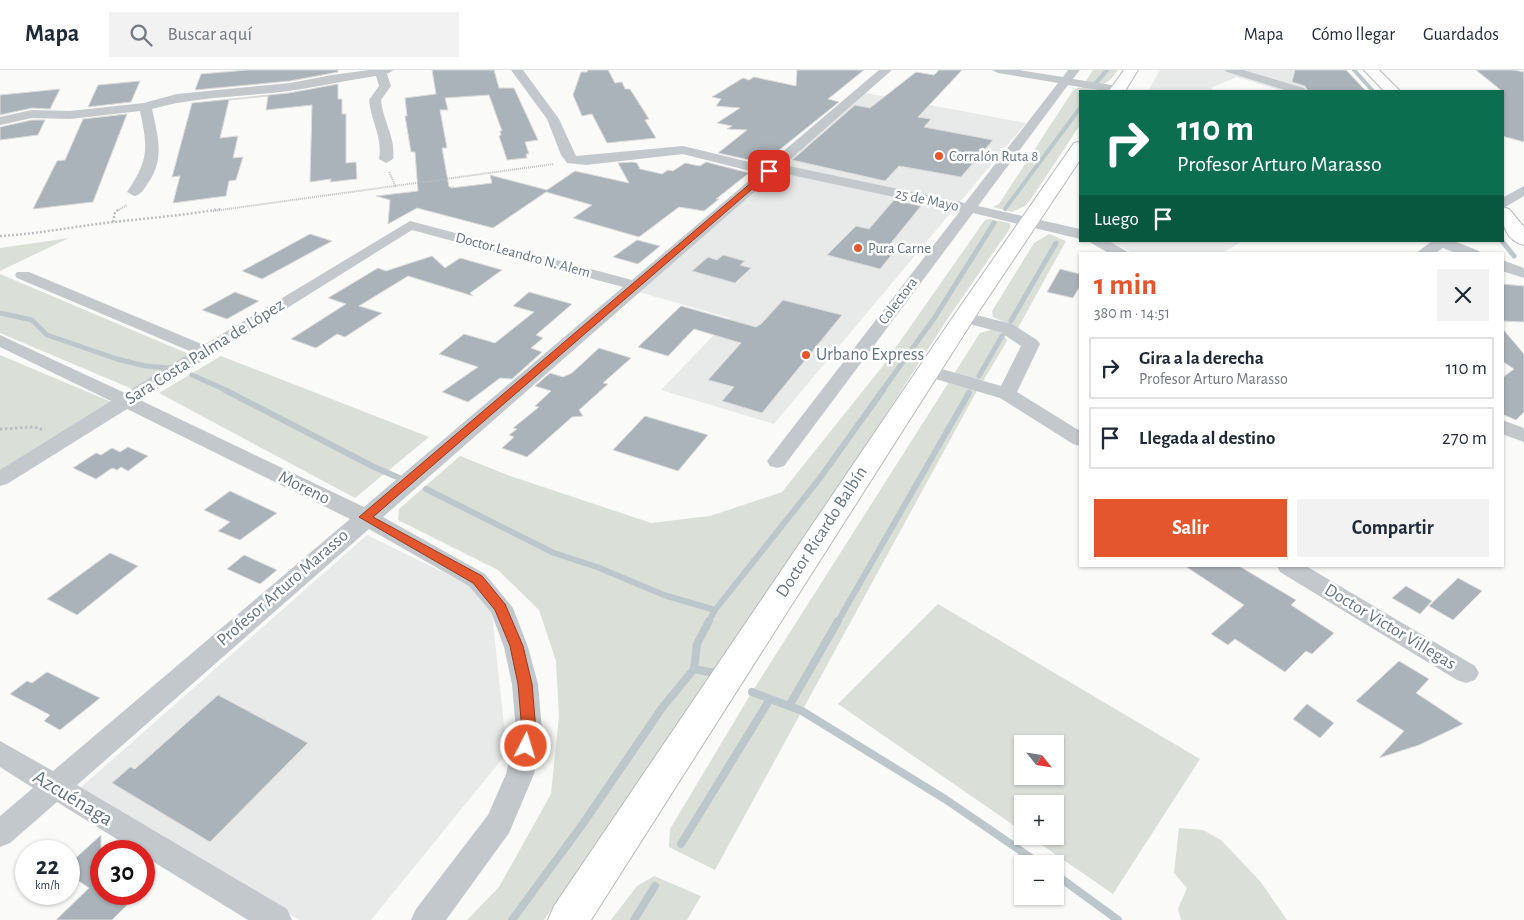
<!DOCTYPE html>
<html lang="es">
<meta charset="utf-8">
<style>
:root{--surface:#fff;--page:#f2f2f3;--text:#1f2937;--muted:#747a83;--line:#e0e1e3;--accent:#e4572e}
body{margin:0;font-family:"Alegreya Sans",sans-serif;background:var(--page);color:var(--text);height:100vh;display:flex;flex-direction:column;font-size:19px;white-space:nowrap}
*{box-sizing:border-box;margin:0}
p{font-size:16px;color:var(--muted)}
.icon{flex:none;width:28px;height:28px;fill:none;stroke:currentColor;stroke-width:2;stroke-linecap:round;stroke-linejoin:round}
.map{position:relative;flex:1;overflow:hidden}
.panel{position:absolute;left:1079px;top:182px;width:425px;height:315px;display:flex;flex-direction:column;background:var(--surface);border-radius:0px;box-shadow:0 1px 4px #0004}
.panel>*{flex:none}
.hud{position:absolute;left:1079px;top:20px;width:425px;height:152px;border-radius:0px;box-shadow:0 1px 4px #0004;background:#0b6e4f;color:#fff;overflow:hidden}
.needle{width:32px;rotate:120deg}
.controls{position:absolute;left:1014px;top:665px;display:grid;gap:10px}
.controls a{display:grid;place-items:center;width:50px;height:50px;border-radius:0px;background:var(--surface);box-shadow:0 1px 4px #0004;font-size:25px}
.speed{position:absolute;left:15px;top:770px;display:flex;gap:10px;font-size:25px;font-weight:700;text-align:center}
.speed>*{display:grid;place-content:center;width:65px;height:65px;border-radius:50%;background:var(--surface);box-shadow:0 1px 4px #0004;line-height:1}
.speed small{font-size:12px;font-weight:400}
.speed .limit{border:8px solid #d22;background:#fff;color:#111}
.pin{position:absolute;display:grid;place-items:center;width:42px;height:42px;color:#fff;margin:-21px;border-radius:10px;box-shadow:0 2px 8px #0006}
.me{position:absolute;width:55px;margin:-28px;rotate:5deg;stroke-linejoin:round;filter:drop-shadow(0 0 4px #0008)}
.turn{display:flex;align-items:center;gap:18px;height:105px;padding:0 15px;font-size:22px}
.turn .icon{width:65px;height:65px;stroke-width:2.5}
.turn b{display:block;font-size:35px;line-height:42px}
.then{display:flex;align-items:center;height:48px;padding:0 15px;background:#0003;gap:10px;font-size:19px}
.round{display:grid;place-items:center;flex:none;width:52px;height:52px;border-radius:0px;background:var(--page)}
.head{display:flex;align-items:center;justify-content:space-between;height:85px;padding:0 15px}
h1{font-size:30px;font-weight:700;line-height:38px;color:var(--accent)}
.button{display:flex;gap:10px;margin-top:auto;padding:10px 15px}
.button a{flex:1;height:58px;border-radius:0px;background:var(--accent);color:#fff;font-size:20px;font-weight:700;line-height:58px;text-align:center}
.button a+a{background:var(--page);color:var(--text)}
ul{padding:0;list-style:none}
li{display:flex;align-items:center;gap:15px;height:62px;margin:0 10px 8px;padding:0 5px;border:2px solid var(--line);border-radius:0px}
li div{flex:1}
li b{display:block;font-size:19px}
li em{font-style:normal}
header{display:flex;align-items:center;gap:30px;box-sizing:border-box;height:70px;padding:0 25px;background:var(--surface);border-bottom:1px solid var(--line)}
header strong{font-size:24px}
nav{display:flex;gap:28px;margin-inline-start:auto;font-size:18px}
.search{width:350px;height:45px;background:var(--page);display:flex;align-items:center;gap:12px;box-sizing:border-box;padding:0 18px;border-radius:0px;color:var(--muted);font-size:19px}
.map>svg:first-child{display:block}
</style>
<header>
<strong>Mapa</strong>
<div class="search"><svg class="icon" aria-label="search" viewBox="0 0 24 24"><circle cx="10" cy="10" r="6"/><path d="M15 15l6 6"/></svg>Buscar aquí</div>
<nav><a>Mapa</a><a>Cómo llegar</a><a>Guardados</a></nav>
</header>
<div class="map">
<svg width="1524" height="850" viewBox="0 0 1524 850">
<rect width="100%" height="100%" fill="#fafaf8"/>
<path fill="#e8e9e9" d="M1160 0H1347L1366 21H1282L1237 7 1211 18 1214 21H1148Z
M866 23 1026 53 774 354 661 320 730 248 639 222Z
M1108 171H1243L1220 184H1135Z
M367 465 490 525 507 683 371 850H299L79 719Z"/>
<path fill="#dadfd7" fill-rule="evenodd" d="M1093 0H1118C1108 14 1103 18 1086 11Z
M1085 17 1098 21H1080V55L1031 129 1025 136 1012 142 993 137 999 134 1072 22 1077 18Z
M990 149 1009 153 1011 157 946 251 816 453 544 850H467L499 817 551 724 559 646 556 591 539 540 498 500 398 450 399 439 460 386 510 406 651 453 710 446 782 422 882 297 985 150Z
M1049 164 1066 171 1018 258 993 247 992 241 1034 173Z
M69 168 0 201V178Z
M0 204 191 285 137 321 0 263Z
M994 259 1004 264 1007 271 973 328 715 800 669 777 670 759 752 622 980 263Z
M0 285 114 333 0 403Z
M221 286 429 367 355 428 159 323Z
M938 534 1200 689 1113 824 1029 766H1055V734H1022V761L838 634ZM1022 674H1055V706H1022Z
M1179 758 1203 760 1221 770 1260 811 1287 850H1181L1178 839 1187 818 1174 803Z
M654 806 701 826 687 850H611L637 816Z"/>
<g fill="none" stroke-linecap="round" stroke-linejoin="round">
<path stroke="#bbc7cb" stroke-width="4" d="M1354 0 1373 21
M1096 13 1107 0
M1005 139 1080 38"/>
<path stroke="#bbc7cb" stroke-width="5" d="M1502 171 1514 186
M0 243 32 250 47 265 117 289 145 296 171 298
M1011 251 1056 173
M192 305 228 321
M979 306 1002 266
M882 321 935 247 994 153"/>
<path stroke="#bbc7cb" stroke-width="6" d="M225 320 374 397 404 410
M426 419 554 483 597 497 664 525 715 540 708 553
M715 540 820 408 883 320
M837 553 969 323"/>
<path stroke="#bbc7cb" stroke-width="8" d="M709 551 697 574 694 599 714 603
M752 622 802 641 945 729 1040 794
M789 636 838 551
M681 774 770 629
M1055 804 1118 850
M512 850 582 755 662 638 694 599
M634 850 655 816"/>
</g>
<path fill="#aab3b9" stroke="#dcdcda" d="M247 0H338V2L290 11 195 20 201 4Z
M432 0H494L499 18H514L538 70 525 72 529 84H526L527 88 507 90 499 66 501 65 500 61H502L489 25 445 28 448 40H440L447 78H442L449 117H454L451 118 492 113 490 105 547 120 575 101 629 113 618 93 632 92 637 93 640 99 662 104 668 100 673 101 685 93 700 96 706 92 749 103 716 129H719L704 141 679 137 639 167 573 148 592 135 546 122 493 158 417 138 388 154 390 130 376 126 418 121 415 82H411L405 46H407L405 28 436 24Z
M588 0H608L615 13 622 12 625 19H630L649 49 645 50 656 68 607 73 592 44 582 46 573 25 581 2H587Z
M797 0H864L828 29 839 32 763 93 718 83 747 60 727 59 732 56 717 53 740 38 716 36 721 29 712 27 743 8 749 10 754 7 796 16Z
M939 0H962L918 47 931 49 924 57 993 70 961 107 899 96 885 111 792 90 855 35 870 38 916 2 934 5Z
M1295 0H1346L1366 21H1308L1305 16 1292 12Z
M1476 0H1514L1524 2V72L1502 66V21Z
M140 11 131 32 88 37 98 15Z
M338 14V29H342V44H346V93L356 92 357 109 330 112 331 109 310 112 312 35 266 40 268 26 229 30 220 68 238 66 233 88 243 87 236 110 229 111 226 126 173 133 180 106 172 107 192 33 289 23Z
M60 19 50 39 32 38 0 45V25Z
M127 44 93 132 33 139 57 91 65 90 83 49Z
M32 50H45L38 65 0 70V57Z
M894 130 921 136 886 179 895 181 880 199 827 185 856 156 869 159Z
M310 164 332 171 262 209 242 201Z
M637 170 660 176 638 194 613 187Z
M723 185 745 191 740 195 751 198 735 213 692 201 708 187 717 190Z
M432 186 445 198 460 188 502 200 470 223 473 226 408 206 359 236 382 243 345 267 337 264 316 278 291 269 346 234 328 228 378 198 386 201Z
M1060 199 1080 204V216L1073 228 1047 222Z
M1502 214 1524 216V252L1502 251Z
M235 222 259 231 227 249 202 240Z
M529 222 572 234 536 265 543 268 531 278 542 282 512 309 500 308 468 332 442 322 478 297 439 284 464 264 495 273 534 242 513 236Z
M783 230 842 245 762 343 722 331 734 317 708 310 741 273 694 259 668 286 638 277 681 236 756 257 761 254Z
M1502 258 1524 284V342L1516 350 1502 344V308L1514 299 1502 291Z
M599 278 631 288 603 313 608 314 579 340 583 346 572 347 527 387 502 378 514 367 509 365 517 359 513 358 539 337 535 336 551 321 535 316 550 303 563 307 572 303Z
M645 346 708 365 678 401 613 380Z
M128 377 148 386 128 401 121 397 117 400 112 398 96 409 73 398 96 383 101 385 112 378 120 382Z
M230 421 277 443 240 470 218 461 230 452 204 440Z
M110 483 138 496 77 545 47 529Z
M244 485 277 500 260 514 227 499Z
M1185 496H1239L1296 530 1291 535 1334 563 1312 584 1306 581 1285 602 1235 569 1228 575 1211 564 1244 535Z
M1458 508 1482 521 1453 550 1429 536Z
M1406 516 1432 531 1420 544 1392 528Z
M1399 591 1429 609 1416 623 1463 654 1419 675 1379 688 1404 661 1356 631Z
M47 602 100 628 60 660 44 651 50 645 10 624 27 611 32 613Z
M218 625 308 673 210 772 112 713 130 697 135 699Z
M1307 634 1334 653 1320 668 1293 649Z
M101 765V824H138L112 850H56L89 818 69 804V794Z"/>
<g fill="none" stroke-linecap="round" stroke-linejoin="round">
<defs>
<path id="major" d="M1124 0H1138L1125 21H1109Z
M1364 0H1379L1400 21H1384Z
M1080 72V90L975 247 591 850H548L554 836 953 247 1074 73Z
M1502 137 1509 139 1524 157V175C1505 170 1502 154 1502 137Z"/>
</defs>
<use href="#major" stroke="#b5babe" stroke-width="2"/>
<path stroke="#bbbfc2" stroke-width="2" stroke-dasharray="1 1" stroke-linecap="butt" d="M389 102 396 117
M117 141 127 135
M213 141 554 94"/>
<path stroke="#bbbfc2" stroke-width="2.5" stroke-dasharray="2 2" stroke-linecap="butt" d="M113 152 115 142 119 139
M0 166C39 164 76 156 114 152 150 148 185 145 221 139"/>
<path stroke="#bbbfc2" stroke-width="3" stroke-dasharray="2.5 2.5" stroke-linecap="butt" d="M0 359 33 357 45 360"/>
<path fill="#c3c8cc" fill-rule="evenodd" d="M369 0H394L387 4 391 16 381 30C383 52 396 67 393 89L386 93 379 89C383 67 371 52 369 30L379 16 376 6C347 10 318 17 289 21 243 27 196 26 152 39 158 66 165 89 148 113 144 119 141 125 134 126L127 122C149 90 148 78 140 41L70 49 32 48 0 55V47L32 40 70 41 144 33 177 24 290 13 332 5Z
M511 0H523L559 49 576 86 683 76 766 96 879 0H892L784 95 965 133 1058 13 998 3 992 0H1019L1063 7 1068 0H1080L1073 9 1118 16 1124 20 1104 21 1068 15 978 136 1080 159V169L973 143 784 396 777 398 770 396 767 391 960 141 777 102 383 447 485 504 513 538 528 577 538 614 542 661 534 704 509 763 446 850H411L416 839 488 745 506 704 516 661 512 614 504 577 491 542 469 516 369 459 77 715 287 839 292 850H248L144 786V781H136L57 732 10 773 0 777V746L33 718 0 697V671L53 701 350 449 127 339 7 414 0 416V400L111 331 0 277V265L125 323 192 282 17 208 15 205 17 202H29L204 275 410 151 632 210 758 103 683 84 586 95 567 93 561 85 547 49ZM412 160 623 217 364 437 140 330Z
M1225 0H1243L1304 18 1306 21H1288L1227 2Z
M1524 116V126L1502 139V128Z
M1088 171H1109L1131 184H1110Z
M1432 171H1454L1479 181 1481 184H1458L1443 178 1434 184H1415Z
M1502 190 1524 198V208L1502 201Z
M964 242 1012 254 1037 270 1040 274 1017 322 1080 361V376L1073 374 1000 328 922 305 919 301 922 297 928 295 1001 316 1021 276 1000 262 958 251 955 247 958 243Z
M1502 350 1524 358V372L1502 364Z
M1277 496H1306L1475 596 1479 603 1475 610 1466 613 1457 610 1280 502Z"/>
<use href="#major" fill="#fff" fill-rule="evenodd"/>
</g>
<path fill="#e4572e" stroke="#94391e" d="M766 100 773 101 373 447 482 506 505 534 523 576 532 614 536 661 531 680 526 682 521 680 519 676 522 661 518 614 510 576 495 540 473 513 359 447Z"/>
<g fill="#e4572e" stroke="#fff" stroke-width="2">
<circle cx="939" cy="86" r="5"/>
<circle cx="858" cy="178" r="5"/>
<circle cx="806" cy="285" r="5"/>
</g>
<g text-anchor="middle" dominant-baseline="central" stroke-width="5" stroke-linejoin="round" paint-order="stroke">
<g font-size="15" fill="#657683" stroke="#fff" text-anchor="start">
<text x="949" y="86">Corralón Ruta 8</text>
<text x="868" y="178">Pura Carne</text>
</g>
<g font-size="15" fill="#657683" stroke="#fff">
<text transform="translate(927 130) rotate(12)">25 de Mayo</text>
<text transform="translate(523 185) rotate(15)">Doctor Leandro N. Alem</text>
<text transform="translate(898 231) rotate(-53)">Colectora</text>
</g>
<g font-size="18" fill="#657683" stroke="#fff">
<text transform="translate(205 282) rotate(-32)">Sara Costa Palma de López</text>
<text transform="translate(304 418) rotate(26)">Moreno</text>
<text transform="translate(822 462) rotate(-57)">Doctor Ricardo Balbín</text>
<text transform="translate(283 518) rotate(-41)">Profesor Arturo Marasso</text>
<text transform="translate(1390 557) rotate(31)">Doctor Victor Villegas</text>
</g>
<g font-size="18" fill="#657683" stroke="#fff" text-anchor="start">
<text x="816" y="285">Urbano Express</text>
</g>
<g font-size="21" fill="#657683" stroke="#fff">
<text transform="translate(73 728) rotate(31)">Azcuénaga</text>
</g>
</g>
</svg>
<div class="controls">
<a><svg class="needle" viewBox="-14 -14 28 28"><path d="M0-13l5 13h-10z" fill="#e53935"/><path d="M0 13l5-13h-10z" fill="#747a83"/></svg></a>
<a>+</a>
<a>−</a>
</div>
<div class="speed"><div>22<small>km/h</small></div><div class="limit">30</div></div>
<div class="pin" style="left:769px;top:101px;background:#d93025"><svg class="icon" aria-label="arrive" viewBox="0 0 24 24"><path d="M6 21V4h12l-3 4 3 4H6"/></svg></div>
<svg class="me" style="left:526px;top:676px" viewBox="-20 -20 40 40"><circle r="17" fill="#e4572e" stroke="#fff" stroke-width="3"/><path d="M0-11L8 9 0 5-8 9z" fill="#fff"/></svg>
<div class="hud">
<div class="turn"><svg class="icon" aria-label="right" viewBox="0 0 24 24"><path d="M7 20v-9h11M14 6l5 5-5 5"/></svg><div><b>110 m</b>Profesor Arturo Marasso</div></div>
<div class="then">Luego<svg class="icon" aria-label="arrive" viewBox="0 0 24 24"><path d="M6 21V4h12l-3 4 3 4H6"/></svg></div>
</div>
<section class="panel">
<div class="head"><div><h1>1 min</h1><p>380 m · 14:51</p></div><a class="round"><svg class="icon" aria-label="close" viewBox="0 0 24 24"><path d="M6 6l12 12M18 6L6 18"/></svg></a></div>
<ul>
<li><svg class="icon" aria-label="right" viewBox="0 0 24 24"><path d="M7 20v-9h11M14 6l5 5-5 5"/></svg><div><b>Gira a la derecha</b><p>Profesor Arturo Marasso</p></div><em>110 m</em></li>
<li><svg class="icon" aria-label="arrive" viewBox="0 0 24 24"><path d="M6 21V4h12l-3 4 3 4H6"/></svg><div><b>Llegada al destino</b></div><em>270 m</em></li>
</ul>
<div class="button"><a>Salir</a><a>Compartir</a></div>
</section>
</div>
